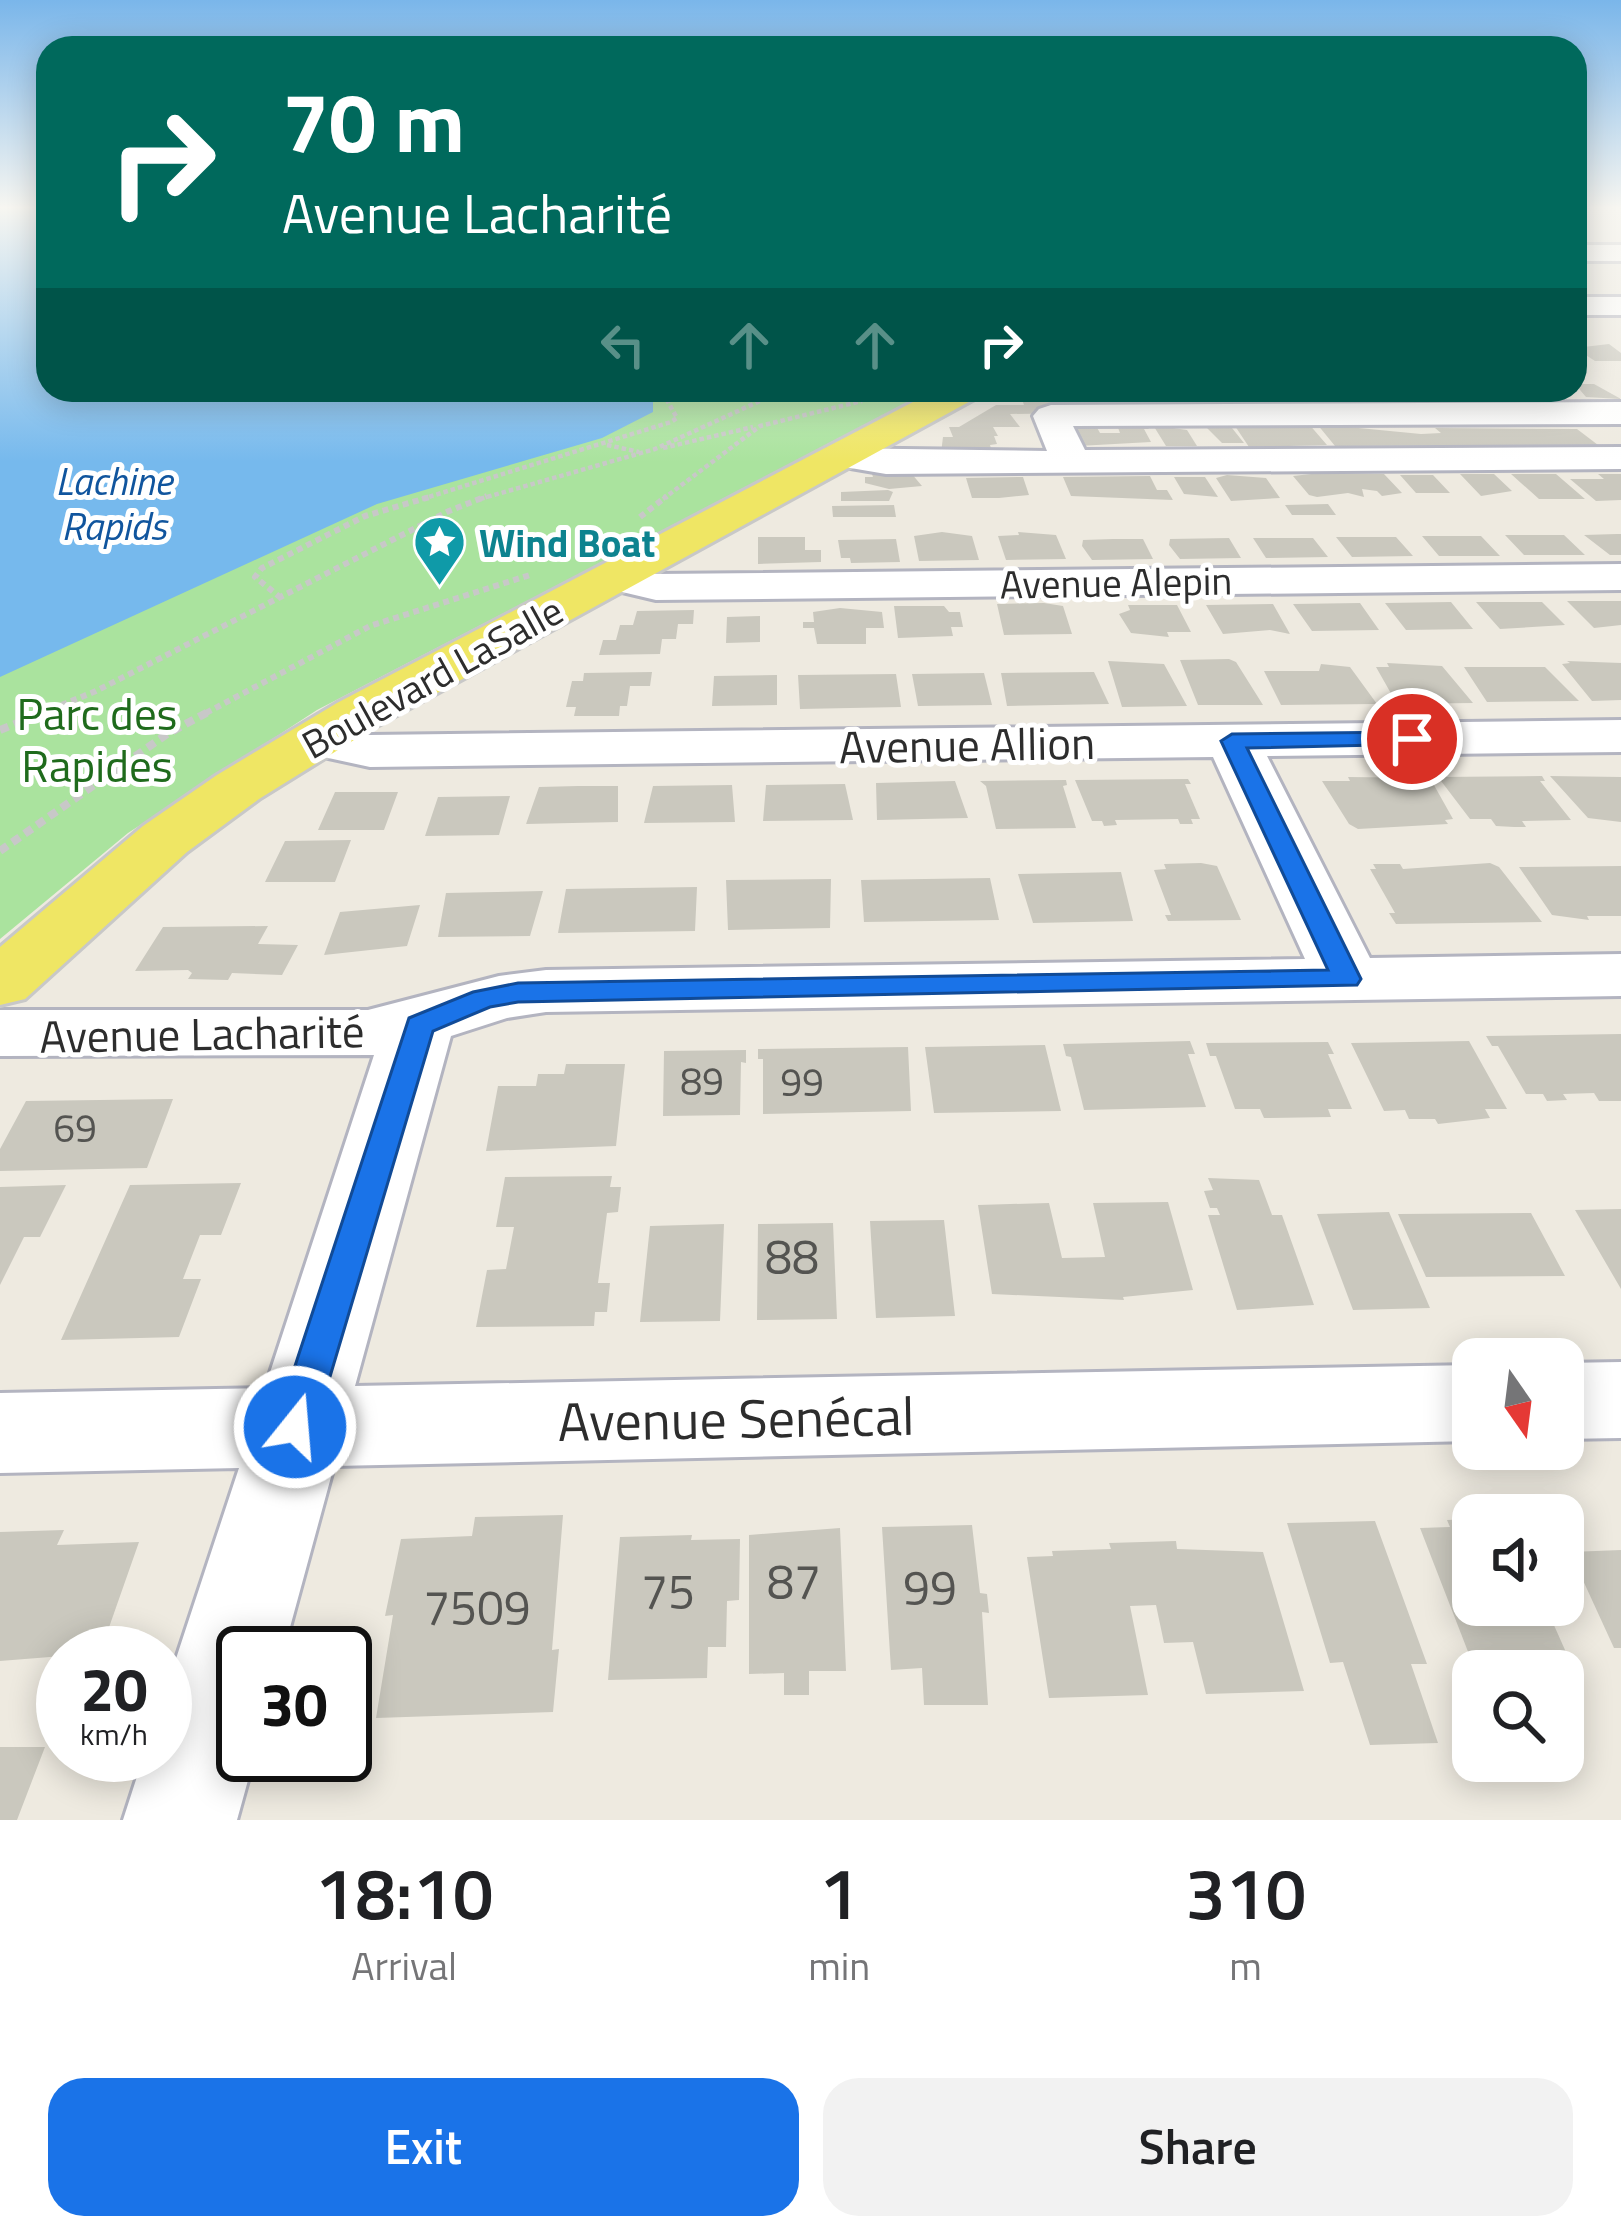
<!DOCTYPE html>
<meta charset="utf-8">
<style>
:root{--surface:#fff;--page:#f2f2f2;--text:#202124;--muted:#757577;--accent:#1a73e8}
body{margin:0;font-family:"Titillium Web",sans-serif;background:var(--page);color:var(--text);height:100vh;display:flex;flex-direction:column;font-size:45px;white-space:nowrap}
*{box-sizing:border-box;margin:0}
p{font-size:39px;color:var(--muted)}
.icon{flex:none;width:66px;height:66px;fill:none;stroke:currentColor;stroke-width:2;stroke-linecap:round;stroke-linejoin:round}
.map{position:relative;height:1820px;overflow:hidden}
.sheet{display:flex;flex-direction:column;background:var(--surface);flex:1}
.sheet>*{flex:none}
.hud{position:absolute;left:36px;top:36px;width:1551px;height:366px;border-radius:36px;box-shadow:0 6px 30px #0003;background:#00695c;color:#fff;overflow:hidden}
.needle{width:78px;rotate:166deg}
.fabs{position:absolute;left:1452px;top:1338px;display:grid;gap:24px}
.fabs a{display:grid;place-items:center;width:132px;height:132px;border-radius:24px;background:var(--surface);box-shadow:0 6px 30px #0003;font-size:60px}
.speed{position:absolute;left:36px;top:1626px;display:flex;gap:24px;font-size:60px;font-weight:700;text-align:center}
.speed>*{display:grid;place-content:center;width:156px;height:156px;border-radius:50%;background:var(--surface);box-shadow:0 6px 30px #0003;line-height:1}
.speed small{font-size:30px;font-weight:400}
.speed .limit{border:6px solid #111;border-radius:18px;background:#fff;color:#111}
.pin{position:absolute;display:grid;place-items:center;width:102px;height:102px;color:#fff;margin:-51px;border:6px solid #fff;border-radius:50%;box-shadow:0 3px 12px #0007}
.me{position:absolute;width:132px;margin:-66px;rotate:17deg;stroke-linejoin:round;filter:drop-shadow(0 0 9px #0008)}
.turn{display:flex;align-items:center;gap:42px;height:252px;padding:0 48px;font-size:54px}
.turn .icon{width:156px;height:156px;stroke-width:2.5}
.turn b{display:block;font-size:84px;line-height:102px}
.lanes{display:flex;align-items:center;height:114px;padding:0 48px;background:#0003;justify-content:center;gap:60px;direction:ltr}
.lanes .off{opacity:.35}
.eta{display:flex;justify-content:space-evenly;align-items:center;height:204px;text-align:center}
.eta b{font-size:72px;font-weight:600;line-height:84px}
.button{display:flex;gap:24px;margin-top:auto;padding:24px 48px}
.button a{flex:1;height:138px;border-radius:36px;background:var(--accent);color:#fff;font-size:48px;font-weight:600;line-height:138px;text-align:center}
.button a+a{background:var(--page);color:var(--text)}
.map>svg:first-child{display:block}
</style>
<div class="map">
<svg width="1621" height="1820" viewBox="0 0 1621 1820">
<rect width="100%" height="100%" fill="#eeeae0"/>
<path fill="#aae39e" d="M0 207H48V390H934L317 710 128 833 0 939Z"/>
<path fill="#76b9ed" d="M48 207V390H653V412L602 438 377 504 0 677V207Z"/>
<path fill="#cac8be" d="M1609 344 1621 353V361H1595L1575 348Z
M1575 384H1594L1621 399 1586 397Z
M1025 390H1075L1082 404H1068L1072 413 1010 414 1020 427H993L998 436H994L997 444 990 445 992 452 941 453 943 437H953L949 427H959L996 405H1024L1021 397Z
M1126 390H1175L1184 408 1160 405 1157 401H1151L1154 407H1138Z
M1219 390H1285L1294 401 1260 397 1266 404H1248L1243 397H1225Z
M1295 390H1324L1351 405 1301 398Z
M1339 390H1392L1399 397 1350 399Z
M1233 423 1267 428 1263 423H1308L1327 445 1249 447Z
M1061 424H1095L1100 433H1120L1117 425H1146L1149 429H1144L1151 442 1078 446Z
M1317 424 1421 434 1441 433 1435 428 1577 429 1598 445 1335 446Z
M1153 425 1187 430 1197 446H1166Z
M1205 426 1232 428 1244 443H1222Z
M911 473 922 486 889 489 865 483V477H873L872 474Z
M1311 474H1384L1402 493 1382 496 1377 491 1362 489 1364 497 1348 493 1317 497 1309 495 1293 476Z
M1460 474H1494L1512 491 1481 496Z
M1511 474H1556L1585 499H1539Z
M1598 474H1621V500L1596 501 1570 479H1604Z
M1227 475 1266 478 1280 498 1231 501 1216 478Z
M1400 475H1433L1450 493H1416Z
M1150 476 1157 490H1167L1173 500 1071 496 1063 477Z
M1023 477 1029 495 999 498H972L966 478Z
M1174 477H1205L1218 497 1184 494Z
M888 490 893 492 889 501H841V492Z
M1328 504 1336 515H1292L1285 505Z
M894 505 896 517H833L832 506Z
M942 532 972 536 979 560 919 561 914 536Z
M1018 532 1056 535 1066 559 1006 560 998 536 1019 535Z
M1617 534H1621V555H1610L1584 535Z
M1505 535H1564L1585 555H1524Z
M1422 536H1481L1500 556H1439Z
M758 537H805V550H821V562L758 564Z
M1336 537H1396L1413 556 1352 557Z
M1229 538 1241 558 1180 559 1169 545 1170 539Z
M1253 538H1313L1328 557 1266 558Z
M896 539 900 562 851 563 850 558H841L838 540Z
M1113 539H1143L1153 559 1092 560 1082 546 1083 540Z
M1567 601H1621V625L1594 628Z
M1451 602 1473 629 1406 630 1385 603Z
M1476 602H1542L1565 625 1500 629Z
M1044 603 1063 606 1072 634 1004 635 997 604Z
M1360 603 1379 630 1312 631 1293 604Z
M1273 604 1290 634 1270 630 1223 634 1206 605Z
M1128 605H1177L1191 632H1167L1169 637 1131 633 1119 614 1130 610Z
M894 606H944L949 612H960L963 627H951L953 636 898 638Z
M840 608 882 612 884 628H866V644H817L814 628H803V622H814L813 612Z
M694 610 693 624H678L676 639H662L660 654 599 655 603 640H616L620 625H633L637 611Z
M760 616V642L726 643 727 617Z
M1229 659 1236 662 1263 705H1198L1180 660Z
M1108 661 1164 664 1187 706 1122 707Z
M1567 661 1621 663V700L1592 701 1562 664 1570 663Z
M1387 663 1442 666 1473 703 1397 704 1376 667H1389Z
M1321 664 1350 667 1377 704 1281 705 1264 671H1319Z
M1464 667H1545L1579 701 1487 702Z
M652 672 650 686H630L627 706H620L619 716H574L576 707H566L572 681H583L584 673Z
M1094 672 1109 704 1007 706 1001 673Z
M984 673 992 705 918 706 912 674Z
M896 674 901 707 800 709 798 675Z
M777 675V705L712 706 714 676Z
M1542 776 1545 781H1540L1571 820 1522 821 1526 827H1514L1496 826 1491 819H1470L1438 777Z
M1550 776 1621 777V822L1588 818Z
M1348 777 1430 778 1453 819 1445 820 1448 824 1358 829 1349 824 1322 781H1350Z
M1188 779 1191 784H1185L1200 819H1191L1193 824H1180L1178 819 1115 820 1117 825 1104 826 1102 821H1092L1075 780Z
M1066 780 1067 785 1063 786 1076 828 996 829 986 786 980 781Z
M955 781 968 818 877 820 876 783Z
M845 784 853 820 763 821 766 785Z
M732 785 735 822 644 823 653 786Z
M578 786H618V822L526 824 539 787Z
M335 792H398L384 830H318Z
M510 796 499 835 425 836 438 797Z
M351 840 335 882H265L285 841Z
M1201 863 1217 866 1241 920 1168 921 1165 915H1171L1154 870 1166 869 1164 864Z
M1490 863 1499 867 1542 922 1396 924 1389 913H1395L1370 869H1376L1373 864H1400L1403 869Z
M1621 866V916H1587L1589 920 1552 915 1519 867Z
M1121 872 1133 921 1033 923 1018 874Z
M990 878 999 920 864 922 861 880Z
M831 879 830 928 728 930 726 880Z
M697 887 695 931 558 933 566 889Z
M543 891 530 936 438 937 446 893Z
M420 905 407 946 324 955 340 912Z
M268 926 258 944 298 945 282 975 232 973 228 980 188 979 192 973 188 970 135 971 163 927Z
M1621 1034V1101H1599L1594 1093 1563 1094 1567 1100 1547 1101 1543 1094H1526L1498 1046H1492L1486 1036Z
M1190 1041 1195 1054H1188L1206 1107 1084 1110 1071 1057 1066 1056 1063 1044Z
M1469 1041 1507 1109H1485L1490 1118 1438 1124 1435 1119H1409L1405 1110 1384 1111 1351 1043Z
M1328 1042 1334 1054H1328L1352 1109H1328L1331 1117 1264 1118 1260 1109H1235L1216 1056H1210L1206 1043Z
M1045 1045 1061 1111 934 1113 925 1047Z
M908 1047 911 1111 763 1114V1059H758V1049Z
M746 1050V1063L741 1062 740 1115 663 1116 664 1051Z
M566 1064H625L616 1146 486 1151 498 1086H536L538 1074H564Z
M173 1099 147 1168 0 1171V1149L26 1101Z
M612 1176 610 1187H621L618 1212 607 1213 598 1283H610L607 1312H595L594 1326 476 1327 487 1270 506 1269 514 1227H496L505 1177Z
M1208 1178 1259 1180 1272 1215H1282L1314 1305 1237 1310 1208 1215H1220L1217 1208H1210L1204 1191 1213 1190Z
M241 1183 221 1235H200L183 1279H201L179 1337 61 1340 130 1185Z
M66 1185 40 1237H24L0 1285V1187Z
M1168 1202 1193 1290 1123 1297 1124 1300 992 1294 978 1205 1049 1203 1062 1258 1105 1257 1093 1203Z
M1621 1209V1289L1575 1210Z
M1389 1212 1430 1308 1353 1310 1317 1214Z
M1531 1213 1565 1276 1426 1277 1398 1214Z
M944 1220 955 1316 876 1318 870 1221Z
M833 1223 837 1319 757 1320 758 1224Z
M724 1224 720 1321 640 1322 650 1226Z
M563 1515 552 1650 559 1649 553 1712 376 1718 393 1615 385 1616 401 1539 472 1536 475 1517Z
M1473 1519V1605H1545L1569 1659 1472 1662 1420 1528 1450 1527 1447 1520Z
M1375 1521 1427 1664H1411L1438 1743 1370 1745 1343 1662 1330 1663 1287 1523Z
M972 1525 980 1593 987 1594 989 1613 982 1612 988 1705H924L922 1668 891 1670 882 1527Z
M840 1528 846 1671H809V1695H784V1673L749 1674V1535Z
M64 1530 57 1545 139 1542 100 1653 0 1661V1532Z
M692 1535 691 1540 740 1539 739 1600 727 1601 726 1647H708L707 1678 608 1680 620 1537Z
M1176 1541 1177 1549 1263 1552 1304 1691 1206 1694 1193 1642 1164 1643 1156 1605 1130 1606 1148 1695 1049 1698 1027 1557 1053 1556 1052 1551 1111 1549 1109 1543Z
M1621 1550V1648H1614L1570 1552Z
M0 1747H45L17 1820H0Z"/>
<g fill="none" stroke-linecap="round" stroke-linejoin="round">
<defs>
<path id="minor" d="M1575 245H1621V261H1575Z
M1575 297H1621V315H1575Z
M1621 402V424L1073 426 1085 450 1621 447V469L886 474 827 464 821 456 827 448 1047 451 1033 416 1039 409 1051 405Z
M613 564 656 574 1621 564V590L656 600 597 586 591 577 597 568Z
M1621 720V752L1267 756 1370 958 1621 954V996L546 1012 507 1018 451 1036 355 1386 1473 1365V1441L334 1466 283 1653H243V1755H255L237 1820H123L144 1755H165V1692L239 1468 0 1473V1393L265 1388 374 1055 0 1056V1010H368L499 976 546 970 1305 959 1213 757 370 767 296 751 288 740 296 729 315 724 370 735Z
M1621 1362V1438L1563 1439V1363Z"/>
<path id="major" d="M936 390H981L976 398 375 727 259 799 187 852 25 999 0 1005V947L143 826 217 775 337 703Z"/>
</defs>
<use href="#minor" stroke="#b3b4c0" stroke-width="6"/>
<use href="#major" stroke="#c8c8c8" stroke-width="6"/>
<path stroke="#c8c8c8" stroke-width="4.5" stroke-dasharray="4.5 3" stroke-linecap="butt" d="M607 445 639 452
M663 448 753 427
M422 499 671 422 677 418 668 402 675 390
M480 499 655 449 784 390
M663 499 760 426 862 401"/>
<path stroke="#c8c8c8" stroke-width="6" stroke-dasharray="6 4.5" stroke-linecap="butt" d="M640 517 667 496
M281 598 255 577 262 568 365 516 433 496
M42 713 96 691 449 511 487 496
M206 713 370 626 533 574"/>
<path stroke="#c8c8c8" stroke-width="8" stroke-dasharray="9 6" stroke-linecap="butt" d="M0 730 49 710
M0 851 167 734 212 710"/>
<use href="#minor" fill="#fff" fill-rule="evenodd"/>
<use href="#major" fill="#efe664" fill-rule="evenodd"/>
</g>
<linearGradient id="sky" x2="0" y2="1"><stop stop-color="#7ab6ea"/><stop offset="0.45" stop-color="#f7f6f1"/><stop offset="1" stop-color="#f7f6f1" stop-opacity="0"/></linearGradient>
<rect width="1621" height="462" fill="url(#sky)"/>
<path fill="#1a73e8" stroke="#114b97" stroke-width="3" d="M1412 732 1424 739 1421 744 1247 748 1361 979 1357 985 518 1002 490 1007 433 1031 315 1427 309 1439 295 1444 281 1439 275 1427 409 1018 473 992 518 983 1328 970 1221 741 1232 734Z"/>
<defs>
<symbol id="sight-pin" viewBox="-11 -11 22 30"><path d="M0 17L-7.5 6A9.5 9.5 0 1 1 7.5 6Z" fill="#0f9aa8" stroke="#fff"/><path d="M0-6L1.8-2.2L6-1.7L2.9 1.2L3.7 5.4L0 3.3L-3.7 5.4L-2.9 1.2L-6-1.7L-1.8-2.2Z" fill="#fff"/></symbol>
</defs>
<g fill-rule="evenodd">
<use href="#sight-pin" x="410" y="512" width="59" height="81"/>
</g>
<g text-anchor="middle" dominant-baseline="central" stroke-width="10" stroke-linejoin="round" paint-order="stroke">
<g font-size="39" font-style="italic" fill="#10559e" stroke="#fff">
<text x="114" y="480">Lachine<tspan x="114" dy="45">Rapids</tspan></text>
</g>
<g font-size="39" font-weight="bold" fill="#0d838f" stroke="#fff" text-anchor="start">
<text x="479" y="542">Wind Boat</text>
</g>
<g font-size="39" fill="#2d2d2d" stroke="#fff">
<text transform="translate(1116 582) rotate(-1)">Avenue Alepin</text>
<text transform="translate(432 677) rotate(-29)">Boulevard LaSalle</text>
</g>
<g font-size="39" fill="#545451">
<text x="702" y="1080">89</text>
<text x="802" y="1081">99</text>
<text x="75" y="1127">69</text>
</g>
<g font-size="45" fill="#1f6b1c" stroke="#fff">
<text x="97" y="713">Parc des<tspan x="97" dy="52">Rapides</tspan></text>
</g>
<g font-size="45" fill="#2d2d2d" stroke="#fff">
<text transform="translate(967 744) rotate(-1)">Avenue Allion</text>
<text transform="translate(202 1033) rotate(-1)">Avenue Lacharité</text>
</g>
<g font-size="48" fill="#545451">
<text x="792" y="1256">88</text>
<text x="794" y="1581">87</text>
<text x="930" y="1587">99</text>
<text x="668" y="1591">75</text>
<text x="477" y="1607">7509</text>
</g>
<g font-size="54" fill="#2d2d2d" stroke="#fff">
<text transform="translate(736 1418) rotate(-1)">Avenue Senécal</text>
</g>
</g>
</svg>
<div class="fabs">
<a><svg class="needle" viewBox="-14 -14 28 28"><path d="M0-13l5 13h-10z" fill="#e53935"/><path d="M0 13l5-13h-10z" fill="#757577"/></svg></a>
<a><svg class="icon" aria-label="sound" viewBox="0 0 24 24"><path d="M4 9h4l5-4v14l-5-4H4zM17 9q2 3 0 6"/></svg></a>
<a><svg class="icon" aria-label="search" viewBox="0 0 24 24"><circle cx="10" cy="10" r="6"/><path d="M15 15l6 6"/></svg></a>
</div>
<div class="speed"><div>20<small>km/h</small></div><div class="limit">30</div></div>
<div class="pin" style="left:1412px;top:739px;background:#d93025"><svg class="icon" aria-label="arrive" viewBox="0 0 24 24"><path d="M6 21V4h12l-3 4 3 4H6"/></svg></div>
<svg class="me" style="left:295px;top:1427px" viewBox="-20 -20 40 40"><circle r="17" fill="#1a73e8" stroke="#fff" stroke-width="3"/><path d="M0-11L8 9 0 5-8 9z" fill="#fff"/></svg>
<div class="hud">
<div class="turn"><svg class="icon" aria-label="right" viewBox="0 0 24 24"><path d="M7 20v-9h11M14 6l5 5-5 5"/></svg><div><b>70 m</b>Avenue Lacharité</div></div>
<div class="lanes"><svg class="icon off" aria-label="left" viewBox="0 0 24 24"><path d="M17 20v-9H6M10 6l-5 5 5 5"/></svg><svg class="icon off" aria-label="ahead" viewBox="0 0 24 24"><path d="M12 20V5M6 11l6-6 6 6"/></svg><svg class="icon off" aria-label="ahead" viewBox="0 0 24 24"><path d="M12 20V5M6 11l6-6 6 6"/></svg><svg class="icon" aria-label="right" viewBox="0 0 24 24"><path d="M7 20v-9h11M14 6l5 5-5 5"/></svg></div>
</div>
</div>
<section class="sheet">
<div class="eta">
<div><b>18:10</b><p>Arrival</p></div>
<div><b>1</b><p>min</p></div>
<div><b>310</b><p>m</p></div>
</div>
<div class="button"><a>Exit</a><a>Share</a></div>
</section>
